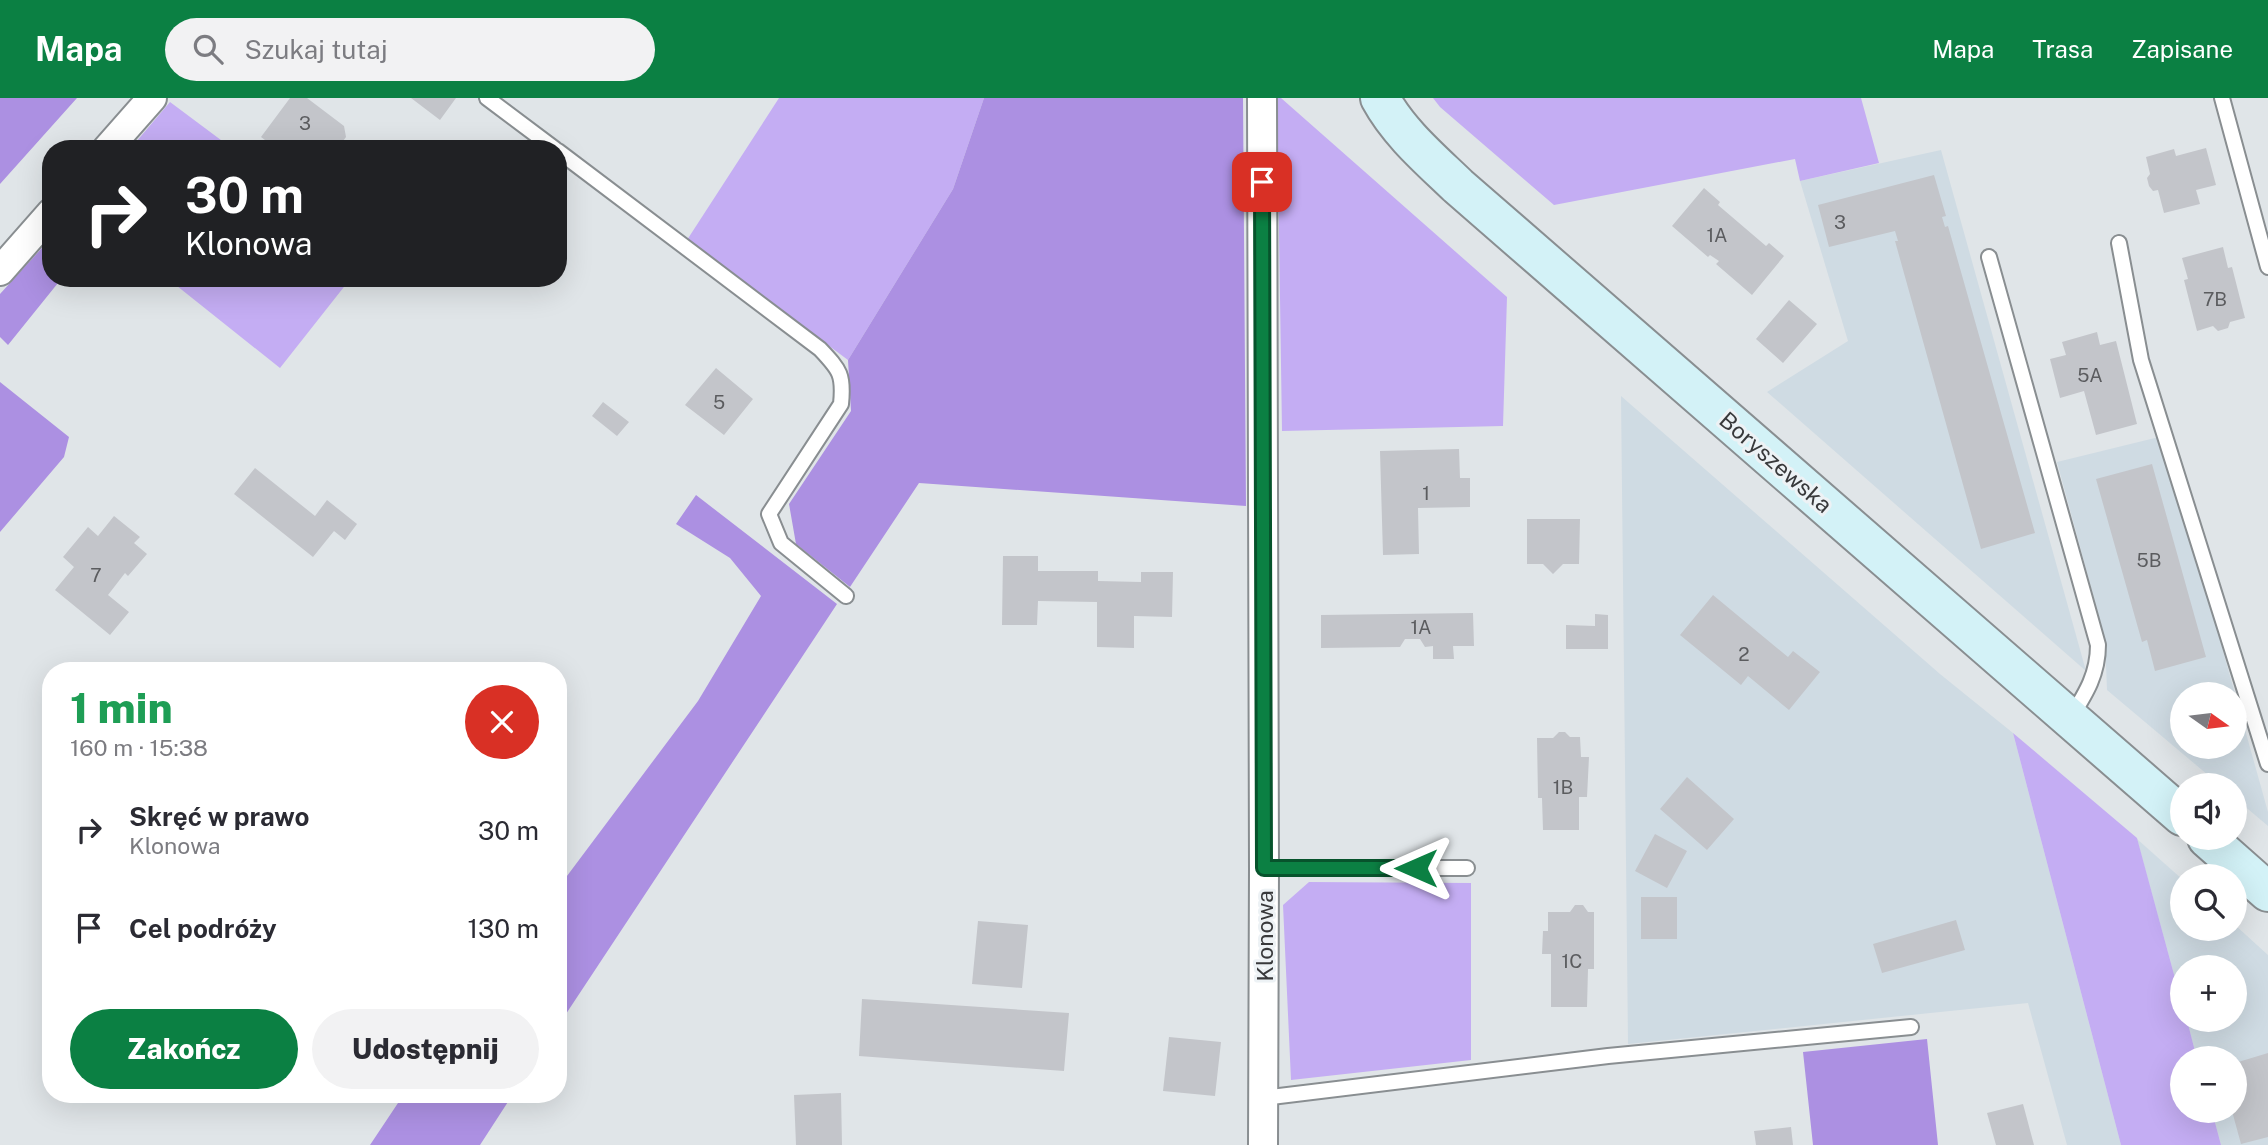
<!DOCTYPE html>
<html lang="pl">
<meta charset="utf-8">
<style>
:root{--surface:#fff;--page:#f2f2f3;--text:#2b2b33;--muted:#7c7c81;--accent:#0b8043}
body{margin:0;font-family:"Public Sans",sans-serif;background:var(--page);color:var(--text);height:100vh;display:flex;flex-direction:column;font-size:26px;white-space:nowrap}
*{box-sizing:border-box;margin:0}
p{font-size:23px;color:var(--muted)}
.icon{flex:none;width:38px;height:38px;fill:none;stroke:currentColor;stroke-width:2;stroke-linecap:round;stroke-linejoin:round}
.map{position:relative;flex:1;overflow:hidden}
.sheet{position:absolute;left:42px;top:564px;width:525px;height:441px;display:flex;flex-direction:column;background:var(--surface);border-radius:28px;box-shadow:0 7px 28px #0002}
.sheet>*{flex:none}
.hud{position:absolute;left:42px;top:42px;width:525px;height:147px;border-radius:28px;box-shadow:0 7px 28px #0002;background:#202124;color:#fff;overflow:hidden}
.needle{width:46px;rotate:104deg}
.controls{position:absolute;left:2170px;top:584px;display:grid;gap:14px}
.controls a{display:grid;place-items:center;width:77px;height:77px;border-radius:50%;background:var(--surface);box-shadow:0 7px 28px #0002;font-size:35px}
.pin{position:absolute;display:grid;place-items:center;width:60px;height:60px;color:#fff;margin:-30px;border-radius:14px;box-shadow:0 4px 10px #0006}
.me{position:absolute;width:77px;margin:-38px;rotate:270deg;stroke-linejoin:round;filter:drop-shadow(0 0 5px #0008)}
.turn{display:flex;align-items:center;gap:24px;height:147px;padding:0 28px;font-size:32px}
.turn .icon{width:91px;height:91px;stroke-width:2.5}
.turn b{display:block;font-size:49px;line-height:60px}
.round{display:grid;place-items:center;flex:none;width:74px;height:74px;border-radius:37px;background:var(--page)}
.summary{display:flex;align-items:center;justify-content:space-between;height:119px;padding:0 28px}
h1{font-size:42px;font-weight:800;line-height:52px;color:#1e9e55}
.action{display:flex;gap:14px;margin-top:auto;padding:14px 28px}
.action a{flex:1;height:80px;border-radius:42px;background:var(--accent);color:#fff;font-size:28px;font-weight:800;line-height:80px;text-align:center}
.action a+a{background:var(--page);color:var(--text)}
ul{padding:0;list-style:none}
li{display:flex;align-items:center;gap:21px;height:98px;padding:0 28px}
li div{flex:1}
li b{display:block;font-size:26px}
li em{font-style:normal}
header{display:flex;align-items:center;gap:42px;box-sizing:border-box;height:98px;padding:0 35px;background:var(--accent);color:#fff}
header strong{font-size:33px}
nav{display:flex;gap:38px;margin-inline-start:auto;font-size:24px}
.search{width:490px;height:63px;background:var(--page);display:flex;align-items:center;gap:18px;box-sizing:border-box;padding:0 24px;border-radius:38px;color:var(--muted);font-size:26px}
.map>svg:first-child{display:block}
</style>
<header>
<strong>Mapa</strong>
<div class="search"><svg class="icon" aria-label="search" viewBox="0 0 24 24"><circle cx="10" cy="10" r="6"/><path d="M15 15l6 6"/></svg>Szukaj tutaj</div>
<nav><a>Mapa</a><a>Trasa</a><a>Zapisane</a></nav>
</header>
<div class="map">
<svg width="2268" height="1047" viewBox="0 0 2268 1047">
<rect width="100%" height="100%" fill="#e0e5e8"/>
<path fill="#cfdbe3" fill-rule="evenodd" d="M1941 52 2086 573 1767 294 1848 243 1800 83Z
M1621 298 1940 576 2013 635 2121 1047H2067L2028 905 1628 946Z
M2163 338 2268 714V728L2235 700V688H2221L2107 592 2105 541 2057 364ZM2182 597H2235V649H2182Z
M2137 741 2182 781V831H2235V827L2268 857V1047H2221L2212 1013H2235V961H2197L2187 922H2235V870H2182V906Z"/>
<path fill="#c4adf3" d="M779 0H984L953 91 848 262 687 142Z
M1277 0H1281L1507 199 1503 328 1282 333Z
M1433 0H1861L1879 65 1800 83 1795 61 1554 107 1440 9Z
M170 4 233 51H130Z
M167 180H351L280 270Z
M2013 635 2137 740 2182 906V922H2187L2197 961H2182V1013H2212L2221 1047H2121Z
M1309 784 1471 785V962L1291 982 1283 807Z"/>
<path fill="#ac90e2" d="M0 0H77L0 86Z
M984 0H1243L1246 408 919 385 850 489 796 446 789 406 851 313 848 262 953 91Z
M51 140V180H62L8 247 0 239V196Z
M0 284 69 339 64 359 0 434Z
M696 397 837 506 558 928V790L698 603 761 498 730 460 676 426Z
M1927 941 1938 1047H1813L1803 954Z
M404 996H513L480 1047H370Z"/>
<path fill="#c3c5ca" d="M290 0H307L344 28 346 39 340 47 345 51H277L261 39Z
M411 0H456L440 22Z
M2206 50 2216 87 2196 92 2200 106 2164 115 2158 92 2153 93 2149 88 2147 80 2150 76 2146 59 2174 51 2176 58Z
M1934 77 1946 118 1942 119 1945 129 1948 128 2035 435 1981 451 1895 143H1898L1895 133 1829 149 1818 107Z
M1704 90 1720 104 1718 107 1766 148 1769 145 1784 158 1752 197 1716 166 1719 163 1710 157 1708 159 1672 128Z
M2223 149 2228 170 2232 169 2245 220 2230 224 2228 230 2218 233 2213 228 2197 233 2184 182 2188 181 2182 160Z
M1789 202 1817 226 1783 265 1756 241Z
M2097 234 2100 247 2116 243 2137 326 2096 337 2084 293 2060 300 2050 261 2066 257 2062 244Z
M716 270 753 301 724 337 685 307Z
M603 304 629 324 617 338 592 318Z
M1459 351 1460 380H1470V409L1418 410 1419 456 1383 457 1380 353Z
M2152 366 2206 559 2155 573 2147 542 2142 544 2096 381Z
M255 370 315 418 327 402 357 426 345 442 334 433 313 459 234 396Z
M114 418 140 439 134 445 147 456 128 478 125 475 108 497 129 514 110 537 55 492 74 469 63 459 88 429 98 438Z
M1527 421H1580L1579 466H1563L1553 476 1543 466H1527Z
M1003 458H1038V473H1098V483L1141 484V474H1173L1172 519 1134 518V550L1097 549V504L1038 503 1037 527H1002Z
M1713 497 1788 559 1793 553 1820 574 1789 612 1748 578 1741 587 1680 537Z
M1473 515 1474 548H1453L1454 561H1433V548L1425 549 1420 541H1405L1400 549 1321 550V517Z
M1595 516 1608 517V551H1566V527L1595 528Z
M1559 634H1565L1570 639H1580L1581 659H1589L1587 699H1579V732H1543L1542 700H1538L1537 640H1553Z
M1687 679 1734 721 1707 752 1660 711Z
M1655 736 1687 753 1667 790 1635 773Z
M1641 799H1677V841H1641Z
M1575 807H1583L1588 814H1594V871H1588L1587 909H1551V856H1542L1543 833H1548V814H1570Z
M1956 822 1965 852 1882 875 1873 846Z
M978 823 1028 827 1022 890 972 886Z
M862 901 1069 915 1064 973 859 958Z
M1169 939 1221 944 1215 998 1163 993Z
M2268 955V1039L2241 1046 2232 1013H2235V965Z
M841 995 842 1047H796L794 997Z
M2023 1006 2034 1047H1996L1987 1015Z
M1791 1029 1793 1047H1756L1754 1033Z"/>
<g fill="none" stroke-linecap="round" stroke-linejoin="round">
<defs>
<path id="lane" d="M487 0 555 51
M2222 0 2268 169
M558 53 820 251C840 272 844 277 841 306L769 416 781 445 846 498
M2119 145 2141 262 2268 666
M1989 159 2098 547C2098 576 2086 595 2071 619
M1264 770H1467
M1263 1000 1608 958 1911 929"/>
<path id="street" d="M1262 0 1264 770 1263 1047
M107 51 152 0
M0 173 51 115"/>
<path id="secondary" d="M1380 0C1399 35 1430 61 1458 88L2182 718
M2207 740 2268 794"/>
</defs>
<use href="#lane" stroke="#898e91" stroke-width="18"/>
<use href="#street" stroke="#898e91" stroke-width="32"/>
<use href="#secondary" stroke="#898e91" stroke-width="42"/>
<use href="#lane" stroke="#fff" stroke-width="14"/>
<use href="#street" stroke="#fff" stroke-width="28"/>
<use href="#secondary" stroke="#d3f2f7" stroke-width="38"/>
</g>
<g fill="none" stroke-linecap="round" stroke-linejoin="round">
<defs>
<path id="route" d="M1262 84 1264 770H1416"/>
</defs>
<use href="#route" stroke="#07532c" stroke-width="18"/>
<use href="#route" stroke="#0b8043" stroke-width="12"/>
</g>
<g text-anchor="middle" dominant-baseline="central" stroke-width="6" stroke-linejoin="round" paint-order="stroke">
<g font-size="19" fill="#5b5c5f">
<text x="305" y="25">3</text>
<text x="1840" y="124">3</text>
<text x="1717" y="137">1A</text>
<text x="2215" y="201">7B</text>
<text x="2090" y="277">5A</text>
<text x="719" y="304">5</text>
<text x="1426" y="395">1</text>
<text x="2149" y="462">5B</text>
<text x="96" y="477">7</text>
<text x="1421" y="529">1A</text>
<text x="1744" y="556">2</text>
<text x="1563" y="689">1B</text>
<text x="1572" y="863">1C</text>
</g>
<g font-size="23" fill="#38393b" stroke="#edf2f5">
<text transform="translate(1776 364) rotate(41)">Boryszewska</text>
<text transform="translate(1264 838) rotate(-90)">Klonowa</text>
</g>
</g>
</svg>
<div class="controls">
<a><svg class="needle" viewBox="-14 -14 28 28"><path d="M0-13l5 13h-10z" fill="#e53935"/><path d="M0 13l5-13h-10z" fill="#7c7c81"/></svg></a>
<a><svg class="icon" aria-label="sound" viewBox="0 0 24 24"><path d="M4 9h4l5-4v14l-5-4H4zM17 9q2 3 0 6"/></svg></a>
<a><svg class="icon" aria-label="search" viewBox="0 0 24 24"><circle cx="10" cy="10" r="6"/><path d="M15 15l6 6"/></svg></a>
<a>+</a>
<a>−</a>
</div>
<div class="pin" style="left:1262px;top:84px;background:#d93025"><svg class="icon" aria-label="arrive" viewBox="0 0 24 24"><path d="M6 21V4h12l-3 4 3 4H6"/></svg></div>
<svg class="me" style="left:1416px;top:770px" viewBox="-20 -20 40 40"><path d="M0-17L14 15 0 8-14 15z" fill="#0b8043" stroke="#fff" stroke-width="4"/></svg>
<div class="hud">
<div class="turn"><svg class="icon" aria-label="right" viewBox="0 0 24 24"><path d="M7 20v-9h11M14 6l5 5-5 5"/></svg><div><b>30 m</b>Klonowa</div></div>
</div>
<section class="sheet">
<div class="summary"><div><h1>1 min</h1><p>160 m · 15:38</p></div><a class="round" style="background:#d93025;color:#fff"><svg class="icon" aria-label="close" viewBox="0 0 24 24"><path d="M6 6l12 12M18 6L6 18"/></svg></a></div>
<ul>
<li><svg class="icon" aria-label="right" viewBox="0 0 24 24"><path d="M7 20v-9h11M14 6l5 5-5 5"/></svg><div><b>Skręć w prawo</b><p>Klonowa</p></div><em>30 m</em></li>
<li><svg class="icon" aria-label="arrive" viewBox="0 0 24 24"><path d="M6 21V4h12l-3 4 3 4H6"/></svg><div><b>Cel podróży</b></div><em>130 m</em></li>
</ul>
<div class="action"><a>Zakończ</a><a>Udostępnij</a></div>
</section>
</div>
